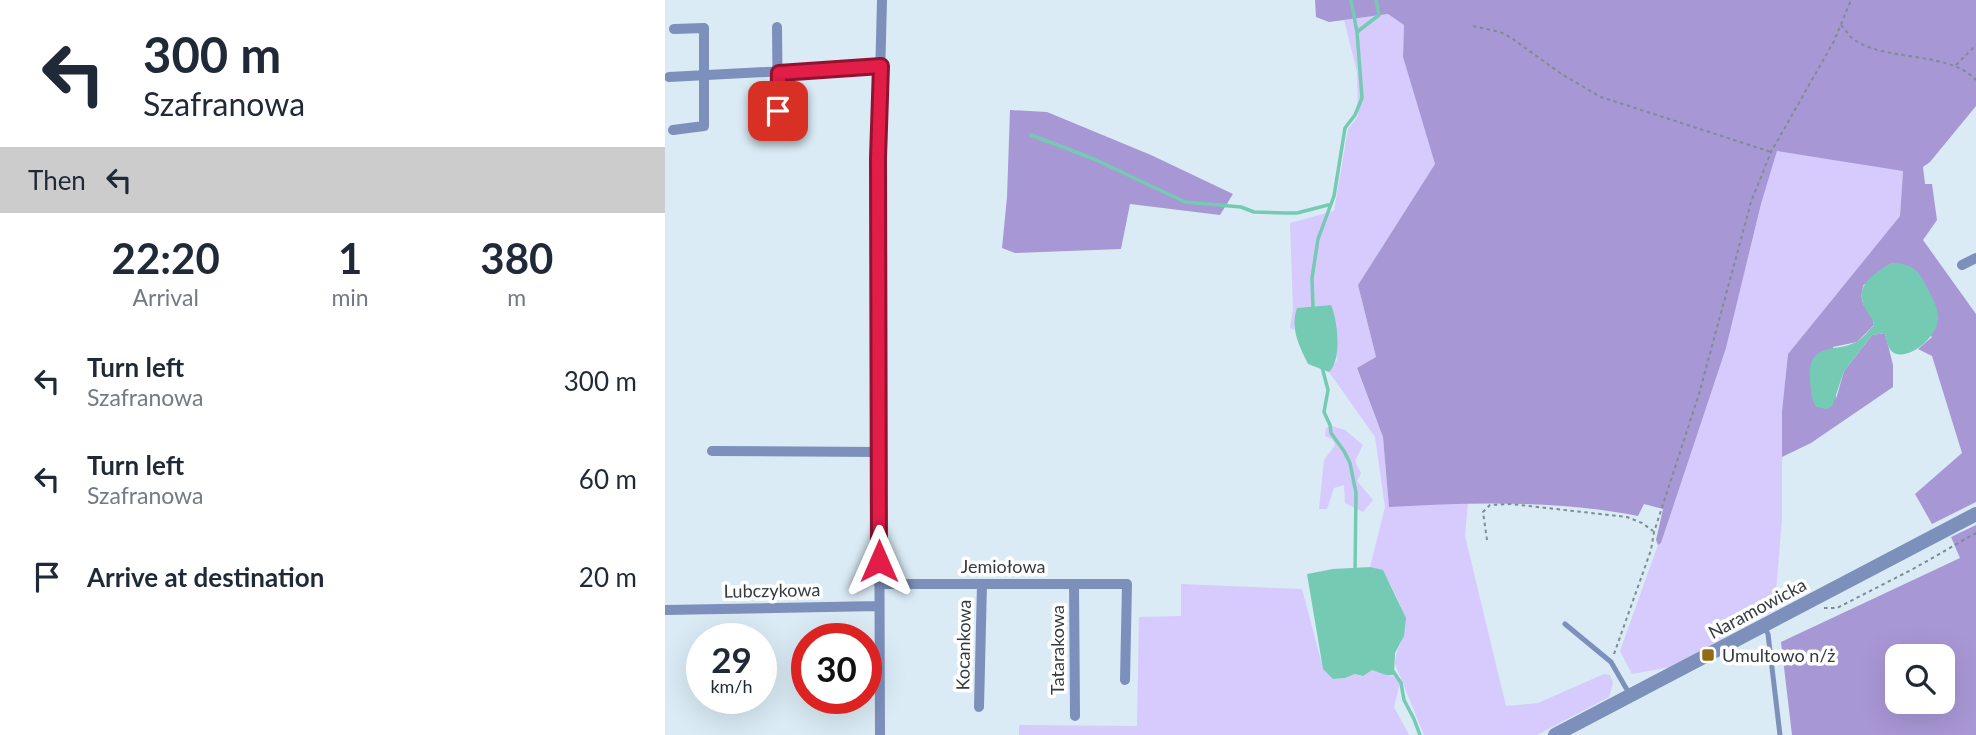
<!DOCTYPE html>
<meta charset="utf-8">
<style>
:root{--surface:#fff;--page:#f2f2f3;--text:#1f2937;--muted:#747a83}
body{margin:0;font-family:Lato,sans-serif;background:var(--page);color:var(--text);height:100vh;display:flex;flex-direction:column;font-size:26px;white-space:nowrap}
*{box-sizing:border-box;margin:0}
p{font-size:23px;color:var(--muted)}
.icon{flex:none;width:38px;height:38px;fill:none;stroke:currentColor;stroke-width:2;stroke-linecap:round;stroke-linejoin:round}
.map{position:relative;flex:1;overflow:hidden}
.side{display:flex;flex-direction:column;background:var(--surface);width:665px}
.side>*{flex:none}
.top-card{background:#fff;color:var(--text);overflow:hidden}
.controls{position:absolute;left:1220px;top:644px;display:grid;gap:14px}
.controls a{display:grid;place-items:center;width:70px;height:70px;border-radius:14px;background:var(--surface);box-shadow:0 7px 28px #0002;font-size:35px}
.speed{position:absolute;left:21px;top:623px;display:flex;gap:14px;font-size:35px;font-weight:700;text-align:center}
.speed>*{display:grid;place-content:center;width:91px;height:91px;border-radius:50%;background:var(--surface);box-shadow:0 7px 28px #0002;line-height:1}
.speed small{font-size:18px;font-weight:400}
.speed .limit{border:10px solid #d22;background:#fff;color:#111}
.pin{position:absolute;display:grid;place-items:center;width:60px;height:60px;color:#fff;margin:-30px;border-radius:14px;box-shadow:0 4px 10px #0006}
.me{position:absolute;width:77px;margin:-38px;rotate:0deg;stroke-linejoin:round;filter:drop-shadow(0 0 5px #0008)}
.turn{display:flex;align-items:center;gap:24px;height:147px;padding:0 28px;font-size:32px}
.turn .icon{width:91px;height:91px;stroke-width:2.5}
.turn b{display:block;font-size:49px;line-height:60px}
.then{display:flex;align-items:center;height:66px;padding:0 28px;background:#0003;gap:14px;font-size:26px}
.eta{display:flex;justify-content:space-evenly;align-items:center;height:119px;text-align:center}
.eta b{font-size:42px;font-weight:700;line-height:49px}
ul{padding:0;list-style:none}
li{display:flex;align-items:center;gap:21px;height:98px;padding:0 28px}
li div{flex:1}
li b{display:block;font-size:26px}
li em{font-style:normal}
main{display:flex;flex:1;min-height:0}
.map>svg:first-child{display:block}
</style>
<main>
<section class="side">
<div class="top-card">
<div class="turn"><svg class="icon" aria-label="left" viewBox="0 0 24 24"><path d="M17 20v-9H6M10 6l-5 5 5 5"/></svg><div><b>300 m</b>Szafranowa</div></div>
<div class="then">Then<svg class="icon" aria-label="left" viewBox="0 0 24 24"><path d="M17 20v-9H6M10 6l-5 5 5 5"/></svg></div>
</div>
<div class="eta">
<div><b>22:20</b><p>Arrival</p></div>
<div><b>1</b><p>min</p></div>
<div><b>380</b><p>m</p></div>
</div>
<ul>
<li><svg class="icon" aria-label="left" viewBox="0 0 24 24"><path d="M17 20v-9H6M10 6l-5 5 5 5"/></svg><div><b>Turn left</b><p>Szafranowa</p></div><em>300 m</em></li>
<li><svg class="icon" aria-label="left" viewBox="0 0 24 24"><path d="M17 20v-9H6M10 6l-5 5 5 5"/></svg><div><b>Turn left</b><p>Szafranowa</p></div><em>60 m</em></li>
<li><svg class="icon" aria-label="arrive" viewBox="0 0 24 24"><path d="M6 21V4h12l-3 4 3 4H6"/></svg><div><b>Arrive at destination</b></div><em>20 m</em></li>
</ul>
</section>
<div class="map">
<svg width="1311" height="735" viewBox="0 0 1311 735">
<rect width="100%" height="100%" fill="#daebf5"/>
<path fill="#d7cafd" d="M723 14 739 25 738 57 770 164 693 285 711 357 692 369 718 437 724 506 803 502 800 536 841 706 873 703 939 674 945 675 948 683 944 697 872 735H759L730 664C730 651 737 644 739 632 743 612 727 589 718 571L705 567 720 507 710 437 664 372 672 360 666 305 632 308 629 330 625 328 628 309 625 223 669 211 683 129 693 116 692 72 679 20Z
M1112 151 1238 170 1235 216 1123 354 1117 411V519L1110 603 1114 608 1005 667 967 674 955 651 993 545 996 543 1061 348 1096 204Z
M667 426 680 430 698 445 690 461 696 473 692 481 708 500 698 512 680 503 679 485 669 488 662 509H654L659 460 670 445 667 439 660 436 661 428Z
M516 584 637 589 658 668 668 679 680 678 690 674 698 676 707 670 731 677 735 683 729 707 744 735H354V725L472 726 474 617 516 616Z"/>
<path fill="#a897d5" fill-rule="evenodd" d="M650 0H1311V106L1265 162 1258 167 1260 184H1267L1272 220 1258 240 1311 314V502L1267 524 1250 494 1297 453 1267 356 1253 349 1267 337 1199 284C1191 308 1206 307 1209 325L1192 342 1168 347 1171 399 1179 371 1207 335 1220 333 1228 365V387L1146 443 1117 457V411L1123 354 1235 216 1238 171 1112 151 1096 204 1061 348 996 543 993 545 991 540 998 509 979 504 973 516C892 500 807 502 724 507L718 437 692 368 711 357 693 285 770 164 738 57 739 25 723 14 664 22 651 17Z
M345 110 382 112 486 155 568 194 555 215 465 204 456 249 350 253 337 248 342 197Z
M1311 525V735H1127L1116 642 1295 558 1286 537ZM1232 656H1278V702H1232Z"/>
<path fill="#75cab3" d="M1226 263C1243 263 1253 268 1260 284 1266 295 1274 308 1273 320 1272 336 1245 361 1229 353 1222 349 1222 340 1220 333L1207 335 1179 371 1167 407 1161 409 1151 407C1146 399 1146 390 1145 381 1142 339 1172 354 1193 341 1199 337 1204 330 1209 325 1208 317 1202 314 1199 306 1190 284 1210 273 1226 263Z
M666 305C673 321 677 360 664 372L643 364C634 345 625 329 632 308Z
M705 567 718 570 741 618 739 636 730 653 729 675H721L707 670 698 676 690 674 680 678 668 679 658 669 642 574 668 569Z"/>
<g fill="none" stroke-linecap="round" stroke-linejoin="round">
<path stroke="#75cab3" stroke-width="3.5" d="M692 32 714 15 711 0
M366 135 429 159 520 202 576 207 589 212 619 213H632L663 205
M648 308 647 278 653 239 669 196 680 128 690 115 697 98 692 32 686 0
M657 367 663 390 659 412 665 425 666 433 679 451 685 463 691 493 690 573
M728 671 736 683 739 700 749 719 755 735"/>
<path stroke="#808b92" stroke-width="2" stroke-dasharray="3.5 3.5" stroke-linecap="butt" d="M1176 25C1181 30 1185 38 1191 41 1226 62 1283 51 1311 80
M808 26 835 32 845 37 898 75 936 97 1106 152
M1291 65 1311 45
M822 540 818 512 825 505 846 504 962 517 977 523 988 531
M1159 608H1172L1248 569 1311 533
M949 654 986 550 989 532 1034 394 1086 202 1106 152 1169 41 1186 0"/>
<path stroke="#7d90bb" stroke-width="5" d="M900 624 946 662 965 695
M1099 626 1103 634 1115 735"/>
<path stroke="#7d90bb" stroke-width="10" d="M112 27 113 129
M4 77 216 66
M8 130 39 126V28L9 29
M1297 265 1311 258
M47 451 213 452
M214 584H462L460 680
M409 584 410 716
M0 610 214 606
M314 707 317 584
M215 735 213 157 217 0"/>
<path stroke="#7d90bb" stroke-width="14" d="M890 735 1311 514"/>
</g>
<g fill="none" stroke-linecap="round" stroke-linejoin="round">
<defs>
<path id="route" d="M113 111 114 73 216 66 213 158 214 561"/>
</defs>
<use href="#route" stroke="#92132f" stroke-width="18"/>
<use href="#route" stroke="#e11d48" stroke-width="12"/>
</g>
<rect fill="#926c13" stroke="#fff" stroke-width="2.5" x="1036" y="648" width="14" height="14" rx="3.5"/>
<g text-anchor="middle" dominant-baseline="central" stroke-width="7" stroke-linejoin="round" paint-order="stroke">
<g font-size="18" fill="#343b3f" stroke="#fff">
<text x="338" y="566">Jemiołowa</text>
<text transform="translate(107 590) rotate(-1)">Lubczykowa</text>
<text transform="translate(1092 608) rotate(-28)">Naramowicka</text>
<text transform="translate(298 645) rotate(-89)">Kocankowa</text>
<text transform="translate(392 650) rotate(-90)">Tatarakowa</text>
</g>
<g font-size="18" fill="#343b3f" stroke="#fff" text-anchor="start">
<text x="1057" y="655">Umultowo n/ż</text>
</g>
</g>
</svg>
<div class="controls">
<a><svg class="icon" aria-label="search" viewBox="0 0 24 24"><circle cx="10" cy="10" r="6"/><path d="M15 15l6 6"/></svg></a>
</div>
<div class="speed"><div>29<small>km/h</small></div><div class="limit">30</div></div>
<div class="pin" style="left:113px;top:111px;background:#d93025"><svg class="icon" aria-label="arrive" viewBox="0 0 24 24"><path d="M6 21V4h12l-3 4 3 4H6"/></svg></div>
<svg class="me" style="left:214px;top:561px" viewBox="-20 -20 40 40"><path d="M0-17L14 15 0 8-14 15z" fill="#e11d48" stroke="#fff" stroke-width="4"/></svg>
</div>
</main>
